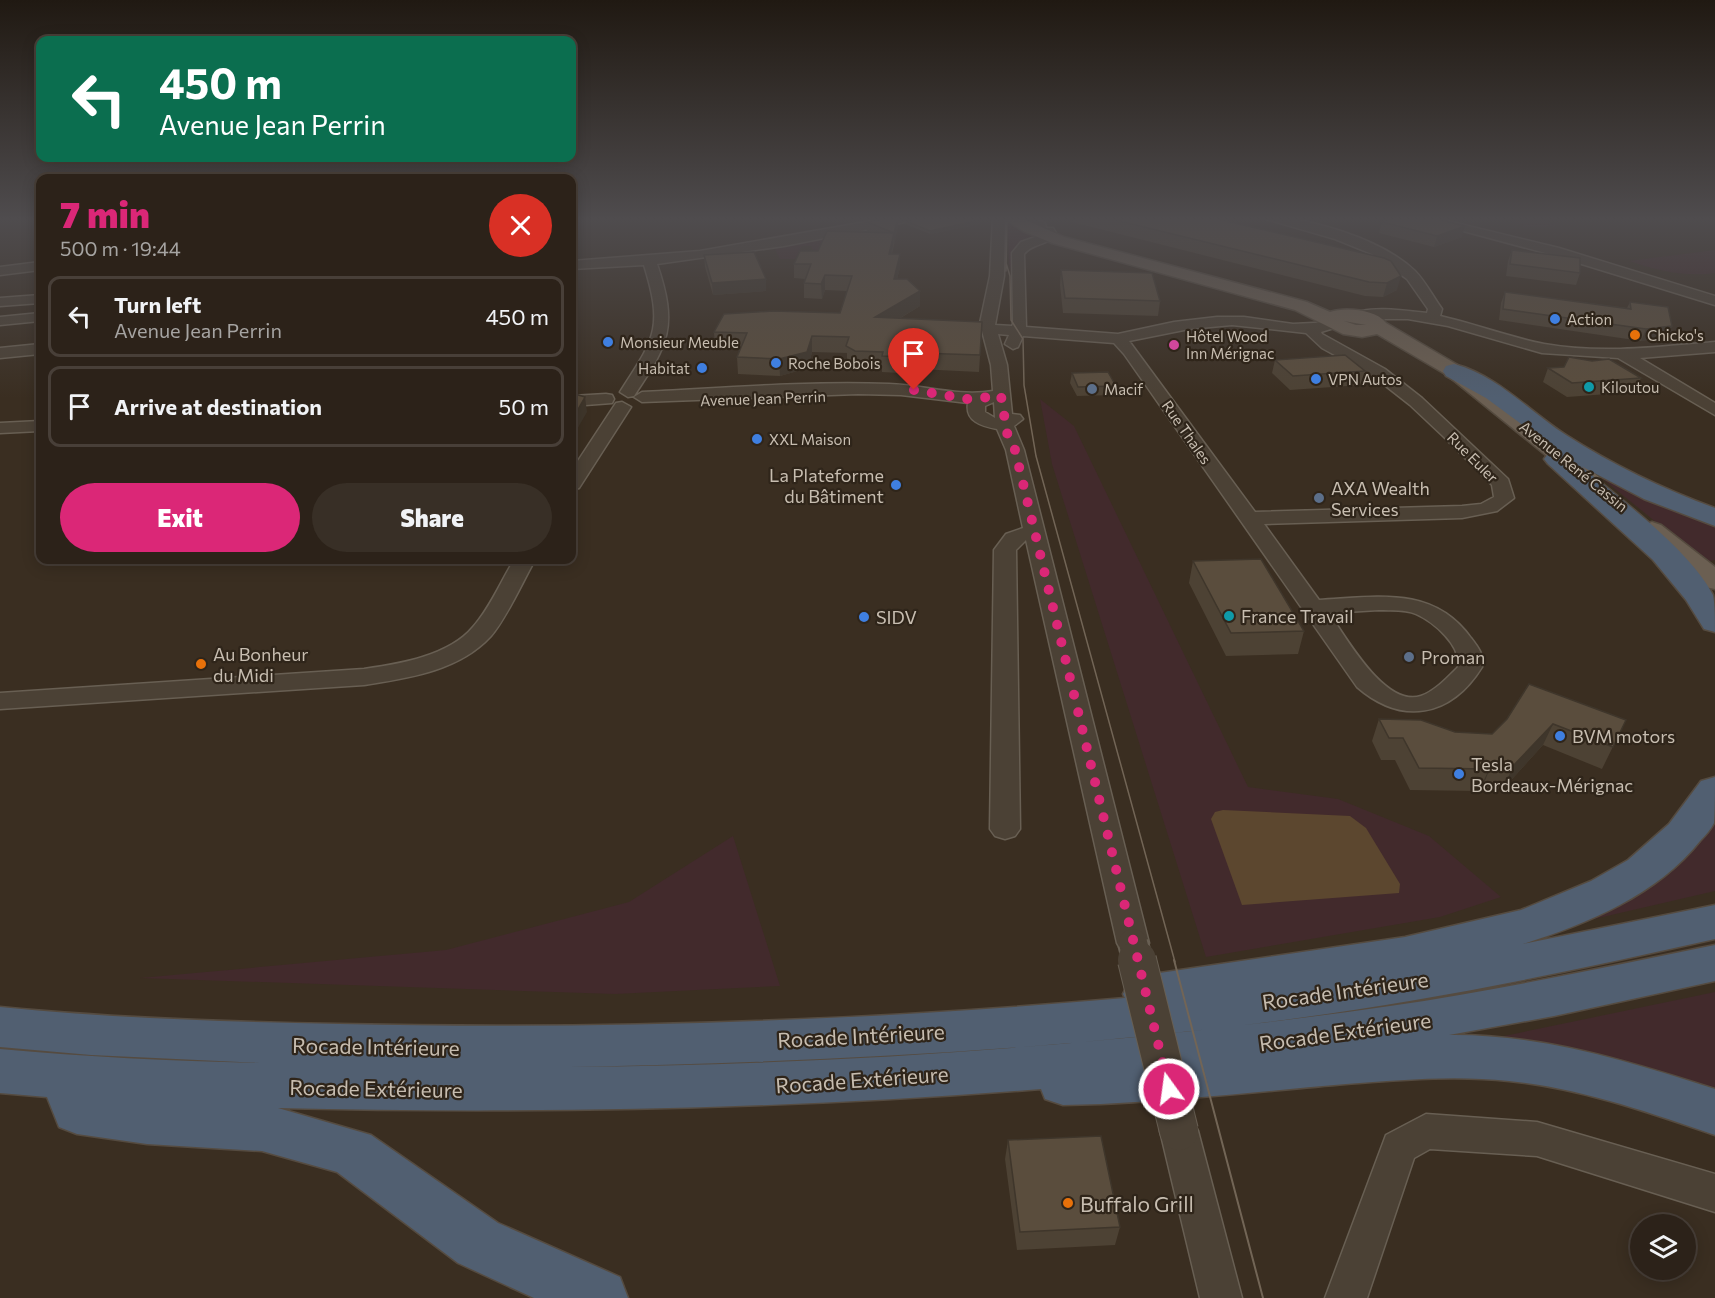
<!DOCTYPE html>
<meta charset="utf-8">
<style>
:root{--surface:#2c2219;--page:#382f26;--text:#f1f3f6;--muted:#a6a4a2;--line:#483f38;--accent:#db2777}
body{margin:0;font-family:Commissioner,sans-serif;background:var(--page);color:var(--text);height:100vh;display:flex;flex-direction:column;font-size:22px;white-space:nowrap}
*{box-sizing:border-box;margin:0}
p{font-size:20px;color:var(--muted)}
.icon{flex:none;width:33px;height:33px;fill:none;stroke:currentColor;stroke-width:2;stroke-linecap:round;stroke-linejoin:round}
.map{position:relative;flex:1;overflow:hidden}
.sheet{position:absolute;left:36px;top:174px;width:540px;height:390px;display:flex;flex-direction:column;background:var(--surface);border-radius:12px;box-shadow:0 3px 15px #0003,0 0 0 2px var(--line)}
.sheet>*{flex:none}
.hud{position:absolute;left:36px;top:36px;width:540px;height:126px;border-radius:12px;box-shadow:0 3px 15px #0003,0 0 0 2px var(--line);background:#0b6e4f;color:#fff;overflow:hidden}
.controls{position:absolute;left:1630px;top:1214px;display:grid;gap:12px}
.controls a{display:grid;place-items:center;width:66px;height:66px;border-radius:50%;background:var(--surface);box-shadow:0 3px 15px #0003,0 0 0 2px var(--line);font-size:30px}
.pin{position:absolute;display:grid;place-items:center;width:51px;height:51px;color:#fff;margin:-62px -26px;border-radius:50% 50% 50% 0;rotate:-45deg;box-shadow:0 0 6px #0007}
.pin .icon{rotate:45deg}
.me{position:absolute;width:66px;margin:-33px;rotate:346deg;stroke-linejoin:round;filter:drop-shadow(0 0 4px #0008)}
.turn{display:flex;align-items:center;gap:21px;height:126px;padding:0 24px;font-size:27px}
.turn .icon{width:78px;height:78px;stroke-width:2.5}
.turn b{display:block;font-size:42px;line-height:51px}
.round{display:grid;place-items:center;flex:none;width:63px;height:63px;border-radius:32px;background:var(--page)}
.headline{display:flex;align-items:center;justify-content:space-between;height:102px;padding:0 24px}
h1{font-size:36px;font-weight:800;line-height:45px;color:var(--accent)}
.action{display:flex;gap:12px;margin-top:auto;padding:12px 24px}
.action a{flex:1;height:69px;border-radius:36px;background:var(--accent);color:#fff;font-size:24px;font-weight:800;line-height:69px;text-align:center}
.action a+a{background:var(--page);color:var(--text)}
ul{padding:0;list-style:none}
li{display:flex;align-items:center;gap:18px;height:81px;margin:0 12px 9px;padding:0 12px;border:3px solid var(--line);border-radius:12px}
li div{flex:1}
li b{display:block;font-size:22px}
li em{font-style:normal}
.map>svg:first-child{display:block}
</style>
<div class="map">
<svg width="1715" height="1298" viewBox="0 0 1715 1298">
<rect width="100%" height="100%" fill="#3a2e21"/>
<path fill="#422a2c" d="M1501 217H1535L1557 225 1530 228Z
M1008 219 1038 236 1019 244 1013 251V274L1009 264Z
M833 236 819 251 812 249V246H802L795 259H780L775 249Z
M1715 250V273C1684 277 1659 271 1629 261Z
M1040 399 1074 426 1248 787 1338 799 1429 836 1501 897 1440 917 1206 957 1052 464Z
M1572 454 1715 522V560L1705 562Z
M1715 817V891L1581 922 1712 822Z
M733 836 780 986 615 994 140 978 446 950 629 902Z
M1715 992V1102L1480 1041Z"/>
<path fill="#5c472f" d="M1223 810 1350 816 1366 828 1400 884 1399 893 1242 905 1211 819 1215 812Z"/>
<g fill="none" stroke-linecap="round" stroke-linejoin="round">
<defs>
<path id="minor" d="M894 217H916L910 221 784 246 657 264C678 326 669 344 634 396L628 397 620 392C654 339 664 329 644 265L572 269V261L700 251Z
M993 217H1005L1004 276 995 325 1012 326 1013 324 1012 253 1021 242 1044 234V229H1037L1015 217H1030L1045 223 1046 228H1053L1057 235C1048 245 1033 243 1024 254L1026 327 1118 334 1174 322 1217 317H1244L1293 324 1334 322 1336 325 1334 328 1321 332 1322 334 1385 369 1422 398 1508 479 1514 498 1497 511 1462 518 1264 524 1319 600C1376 597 1433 585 1471 638 1478 647 1485 656 1482 667 1451 717 1402 726 1357 687L1124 354 1114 343 1023 336 1018 347 1013 349 1005 344 1009 335 998 334 1007 365 1012 414 1020 415 1023 419 1014 426 1024 450 1149 943 1144 952 1133 956 1122 952 1117 943 1026 540 1016 550 1020 829 1015 836 1005 839 995 836 990 829 994 550 1006 534 1023 528 1006 450 997 429C981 426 965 421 968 403L901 395 858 394 642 402 634 397 642 392C724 388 807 381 889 384 924 385 958 397 993 391L991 365 980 323 990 276ZM1232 325 1306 333 1322 348 1373 376 1410 405 1444 437 1492 485 1494 497 1481 504 1462 506 1255 512 1129 341 1189 329ZM994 402 995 418 985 412V406ZM1379 610C1391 611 1405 609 1416 614 1434 622 1462 646 1458 667 1448 677 1435 691 1421 696 1385 708 1346 637 1329 613Z
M1259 217C1304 215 1382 239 1415 271 1426 282 1433 297 1442 309L1440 316C1475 324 1509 337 1544 344 1600 354 1658 347 1715 342V352L1640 358 1715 403V415L1618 358 1542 353 1448 326 1408 319H1354L1352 316C1363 304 1410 311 1427 313L1428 309 1407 279 1372 254 1335 239Z
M1411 217H1431L1559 248 1715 296V305L1549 254Z
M40 262V270L0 275V267Z
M40 295V303L0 306V298Z
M40 313V321L0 325V317Z
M40 344V354L0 358V348Z
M606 394 612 395 614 399 612 403 572 406V396Z
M622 402 631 407 579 488 572 490V470L616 403Z
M40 421V431L0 433V423Z
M514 560H535C523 581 506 619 491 636 459 671 408 678 364 685L0 709V693L364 669C399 664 449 656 473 627 490 608 501 581 514 560Z
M1179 1114 1192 1119 1198 1131 1242 1298H1200L1160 1131 1166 1119Z
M1426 1114 1537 1122 1715 1174V1212L1537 1156 1430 1149 1414 1158 1367 1298H1325L1386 1135Z"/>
<path id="major" d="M1002 217H1019L1064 237 1307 302 1330 312C1344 307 1376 309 1386 323L1461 367 1599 477 1595 482 1587 484 1579 482 1447 375 1377 334 1362 337 1343 334 1295 310 1052 243 1023 231ZM1344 321 1366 325H1356Z
M1652 522 1661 525 1715 567V589L1705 587 1643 535 1639 530 1643 525Z"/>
<path id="highway" d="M1454 364C1497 375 1530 412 1566 435 1613 465 1663 489 1715 508V526L1644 499 1581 466C1619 498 1691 551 1713 595 1715 604 1715 621 1715 632L1704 629 1686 600 1653 560 1548 464 1544 459 1548 454 1558 451 1486 398 1446 376 1443 371 1446 366Z
M1715 777C1715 789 1715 812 1714 823 1711 829 1705 836 1700 841 1657 895 1587 924 1523 944L1715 905V939C1577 970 1439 999 1298 1018 1057 1051 812 1062 568 1067 843 1065 1118 1045 1390 1006 1499 990 1607 967 1715 945V981L1554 1016 1449 1035C1541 1034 1628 1061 1715 1089V1135C1648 1112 1580 1088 1509 1081 1454 1075 1400 1080 1346 1084 1264 1091 1183 1100 1101 1104L1063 1105 1045 1099 1041 1089C787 1109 533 1114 278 1108L371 1135 498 1223 620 1277 628 1298H534L458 1263 337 1172 262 1151 147 1144 77 1134 59 1127 47 1097 0 1093V1049C87 1057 173 1061 260 1063L91 1055 0 1047V1007C112 1018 226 1022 339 1024 601 1030 864 1021 1125 998L1123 994 1130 981 1146 975 1405 937 1521 910 1591 881 1628 860 1669 824 1701 781Z"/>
</defs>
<use href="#minor" stroke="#685f53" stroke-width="3"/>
<use href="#major" stroke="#544a3e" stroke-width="3"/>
<use href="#highway" stroke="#554b40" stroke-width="3"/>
<use href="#minor" fill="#4b4135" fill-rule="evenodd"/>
<use href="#major" fill="#6b5f52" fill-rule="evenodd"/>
<use href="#highway" fill="#515f71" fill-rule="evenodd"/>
<path stroke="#726556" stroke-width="1.5" d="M1006 263 1010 276 1011 320 1023 339 1024 385 1036 456 1175 962
M1006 271 1007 217"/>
<path stroke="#726556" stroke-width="2" d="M1174 960 1263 1298"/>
<defs>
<path id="minor-bridge-far1" d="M1133 943 1138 962"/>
<path id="minor-bridge" d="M1137 960 1179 1131"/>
</defs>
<use href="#minor-bridge-far1" stroke="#685f53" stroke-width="32" stroke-linecap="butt"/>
<use href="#minor-bridge" stroke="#685f53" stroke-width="40" stroke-linecap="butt"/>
<use href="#minor-bridge-far1" stroke="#4b4135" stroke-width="28"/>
<use href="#minor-bridge" stroke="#4b4135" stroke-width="38"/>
</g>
<path fill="#4d4234" d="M1073 217H1209L1384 258 1397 290 1383 297 1365 296 1072 222Z
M980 220V224L930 234 905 224 906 221Z
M867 222 898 226 892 254H900V268L897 279 920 306 899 319 982 322 979 372 918 369 917 374 882 372V368L855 367 847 363V353L812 352 808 368 780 376 738 374 737 357 741 349 715 348 714 332 840 313 847 291 825 290 822 299 804 298V283L805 279 794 278V264L818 251 867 232Z
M1382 222 1462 237 1434 247 1379 233Z
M1512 250 1580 273 1576 285 1506 276 1508 261Z
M704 255 766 279V291L713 295 705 267Z
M1061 270 1160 301 1158 316 1063 313 1060 285Z
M1505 292 1627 308 1630 302 1672 326 1667 337 1641 341 1499 320 1501 303Z
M1275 360 1365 371 1361 385 1290 390 1272 373Z
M1548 368 1641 378 1635 392 1567 397 1543 382Z
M1072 373 1116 386 1115 395 1077 396 1070 383Z
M1193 561 1304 631 1298 654 1226 656 1189 583Z
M1379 719 1455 732 1492 734 1507 719 1626 720 1602 769 1543 745 1503 789 1482 788 1479 791 1410 790 1395 760H1381L1372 741Z
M1008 1140 1120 1227 1115 1245 1017 1250 1005 1159Z"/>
<path fill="#3f362b" d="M898 217V226L894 245V233Z
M980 220V224L930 234V231Z
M1465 226 1462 237 1434 247 1437 236Z
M894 233 893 246 888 268 889 254Z
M900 254V268L893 294 894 279Z
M825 275V290L822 299 821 284Z
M1401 276 1397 290 1383 297 1387 283Z
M766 279V291L713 295 712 283Z
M920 291V306L875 333V317Z
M1672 326 1667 337 1641 341 1646 329Z
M812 336V352L808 368 780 376 779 359Z
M585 397 587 412 572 438V420Z
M1553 724 1543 745 1503 789 1513 766Z
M1491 766 1482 788 1479 791 1489 769Z"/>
<path fill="#5a4d3d" stroke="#3f362b" stroke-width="1.5" d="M892 217H898L894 233 867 222Z
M923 217H968L980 220 930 231 906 221Z
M1103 217H1209L1384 258 1391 261 1401 276 1387 283 1369 282Z
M1396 217H1429L1465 226 1437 236 1382 222Z
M827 231 894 233 889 254H900L894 279H907L920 291 875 317 982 322 980 355 919 353 918 357 882 356 883 352 855 351 846 346 849 337 812 336 807 352 779 359 737 357 747 333 714 332 724 314 773 311 840 313 852 276 825 275 821 284 804 283 811 264H794L800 251H818Z
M1512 250 1580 258V273L1510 264Z
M754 252 766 279 712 283 704 255Z
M1061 270 1152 273 1160 301 1065 298Z
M1505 292 1631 309 1630 302 1668 307 1672 326 1646 329 1503 309Z
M1345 355 1365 371 1293 376 1275 360Z
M1569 357 1592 361 1609 359 1641 378 1572 383 1548 368 1564 367Z
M1108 372 1116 386 1078 387 1072 373Z
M575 394 585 397 572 420V399Z
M1261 559 1304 631 1231 633 1193 561Z
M1529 684 1626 720 1613 747 1553 724 1513 766H1491L1489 769 1419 768 1403 738H1389L1379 719 1421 720 1455 732 1492 734 1507 719Z
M1101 1136 1120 1227 1020 1232 1008 1140Z"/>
<linearGradient id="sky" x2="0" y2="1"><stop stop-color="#201912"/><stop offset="0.55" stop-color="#4f4c4e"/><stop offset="1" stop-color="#4f4c4e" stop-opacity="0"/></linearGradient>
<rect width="1715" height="398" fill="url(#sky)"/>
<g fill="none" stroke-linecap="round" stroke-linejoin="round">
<path stroke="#db2777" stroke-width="10" stroke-dasharray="0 18" d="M914 390 967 399 1001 396 1007 433 1015 450 1169 1089"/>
</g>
<g fill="#3f7fe0" stroke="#2f251a" stroke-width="2">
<circle cx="1555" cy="319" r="6"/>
<circle cx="608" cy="342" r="6"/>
<circle cx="776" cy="363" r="6"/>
<circle cx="702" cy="368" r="6"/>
<circle cx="1316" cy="379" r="6"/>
<circle cx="757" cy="439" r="6"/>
<circle cx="896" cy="485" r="6"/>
<circle cx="864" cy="617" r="6"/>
<circle cx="1560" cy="736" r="6"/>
<circle cx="1459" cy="774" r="6"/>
</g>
<g fill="#e8710a" stroke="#2f251a" stroke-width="2">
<circle cx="1635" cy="335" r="6"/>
<circle cx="201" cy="664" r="6"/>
<circle cx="1068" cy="1203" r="6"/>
</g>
<circle fill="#d1479c" stroke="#2f251a" stroke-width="2" cx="1174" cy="345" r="6"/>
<g fill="#0f9aa8" stroke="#2f251a" stroke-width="2">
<circle cx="1589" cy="387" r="6"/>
<circle cx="1229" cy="616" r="6"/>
</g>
<g fill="#5c6f8a" stroke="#2f251a" stroke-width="2">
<circle cx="1092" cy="389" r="6"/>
<circle cx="1319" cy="498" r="6"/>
<circle cx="1409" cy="657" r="6"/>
</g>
<g text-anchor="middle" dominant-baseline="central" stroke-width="4.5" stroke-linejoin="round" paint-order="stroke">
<g font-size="15" fill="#c7bdb0" stroke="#2f251a" text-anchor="start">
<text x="1567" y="319">Action</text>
<text x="1647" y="335">Chicko's</text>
<text x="1186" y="336">Hôtel Wood<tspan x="1186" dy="17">Inn Mérignac</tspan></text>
<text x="620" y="342">Monsieur Meuble</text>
<text x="788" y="363">Roche Bobois</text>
<text x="690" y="368" text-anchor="end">Habitat</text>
<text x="1328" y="379">VPN Autos</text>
<text x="1601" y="387">Kiloutou</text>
<text x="1104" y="389">Macif</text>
<text x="769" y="439">XXL Maison</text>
</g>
<g font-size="15" fill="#c7bdb0" stroke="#2f251a">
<text transform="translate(763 398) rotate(-2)">Avenue Jean Perrin</text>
<text transform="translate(1187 432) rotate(55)">Rue Thales</text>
<text transform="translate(1473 457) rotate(45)">Rue Euler</text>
<text transform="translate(1574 466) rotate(39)">Avenue René Cassin</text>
</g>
<g font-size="18" fill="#c7bdb0" stroke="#2f251a" text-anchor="start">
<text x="884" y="475" text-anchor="end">La Plateforme<tspan x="884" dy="21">du Bâtiment</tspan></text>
<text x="1331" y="488">AXA Wealth<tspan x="1331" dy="21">Services</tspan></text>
<text x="1241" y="616">France Travail</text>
<text x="876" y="617">SIDV</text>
<text x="213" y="654">Au Bonheur<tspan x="213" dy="21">du Midi</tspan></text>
<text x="1421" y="657">Proman</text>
<text x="1572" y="736">BVM motors</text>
<text x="1471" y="764">Tesla<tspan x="1471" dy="21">Bordeaux-Mérignac</tspan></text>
</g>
<g font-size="21" fill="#c7bdb0" stroke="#2f251a">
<text transform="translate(1345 990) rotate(-8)">Rocade Intérieure</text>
<text transform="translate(1345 1031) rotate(-8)">Rocade Extérieure</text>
<text transform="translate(861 1035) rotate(-3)">Rocade Intérieure</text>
<text transform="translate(376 1046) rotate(1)">Rocade Intérieure</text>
<text transform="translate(862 1079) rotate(-4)">Rocade Extérieure</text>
<text transform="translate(376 1088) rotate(1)">Rocade Extérieure</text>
</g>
<g font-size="21" fill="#c7bdb0" stroke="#2f251a" text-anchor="start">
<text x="1080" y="1203">Buffalo Grill</text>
</g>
</g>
</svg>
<div class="controls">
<a><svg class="icon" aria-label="layers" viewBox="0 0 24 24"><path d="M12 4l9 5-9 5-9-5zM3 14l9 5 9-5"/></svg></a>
</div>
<div class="pin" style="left:914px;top:390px;background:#d93025"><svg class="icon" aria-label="arrive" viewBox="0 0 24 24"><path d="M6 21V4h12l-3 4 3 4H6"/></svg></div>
<svg class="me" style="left:1169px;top:1089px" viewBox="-20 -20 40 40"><circle r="17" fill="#db2777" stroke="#fff" stroke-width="3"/><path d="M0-11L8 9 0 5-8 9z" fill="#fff"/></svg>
<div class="hud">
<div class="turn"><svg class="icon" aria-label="left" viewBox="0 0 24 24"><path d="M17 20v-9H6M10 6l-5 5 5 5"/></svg><div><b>450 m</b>Avenue Jean Perrin</div></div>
</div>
<section class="sheet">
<div class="headline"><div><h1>7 min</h1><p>500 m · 19:44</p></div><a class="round" style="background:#d93025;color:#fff"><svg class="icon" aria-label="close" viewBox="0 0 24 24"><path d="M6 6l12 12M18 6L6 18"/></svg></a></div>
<ul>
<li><svg class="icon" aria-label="left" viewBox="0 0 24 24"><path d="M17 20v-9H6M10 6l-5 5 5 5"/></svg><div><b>Turn left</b><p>Avenue Jean Perrin</p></div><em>450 m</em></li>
<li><svg class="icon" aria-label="arrive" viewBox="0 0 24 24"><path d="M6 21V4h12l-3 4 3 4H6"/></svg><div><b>Arrive at destination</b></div><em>50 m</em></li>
</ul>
<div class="action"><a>Exit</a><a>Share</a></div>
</section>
</div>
